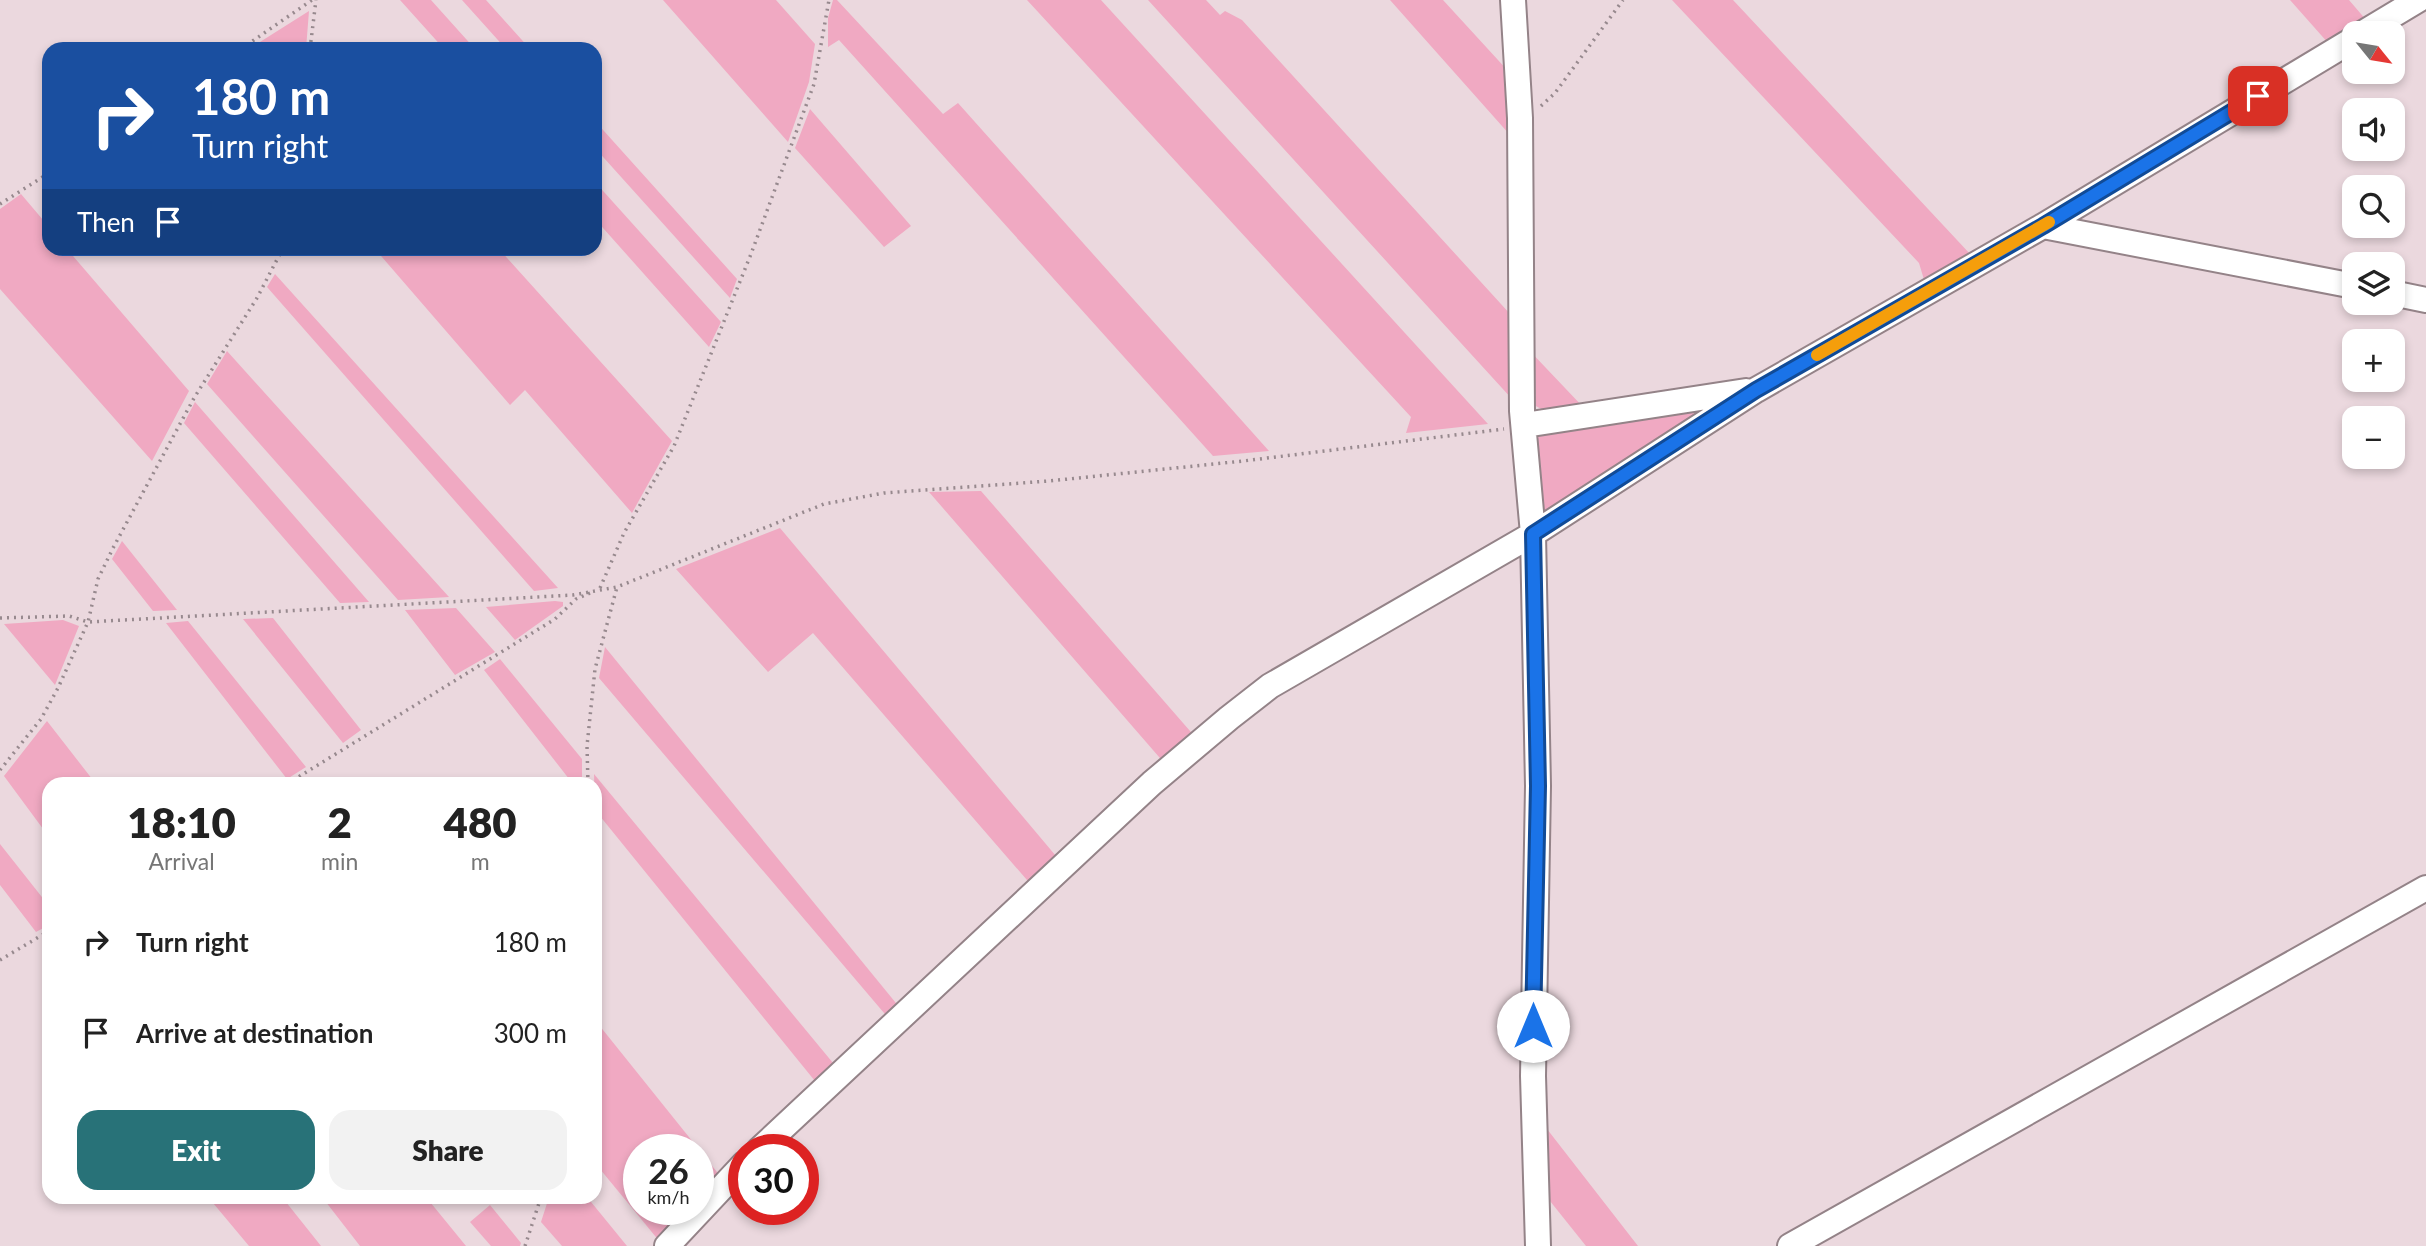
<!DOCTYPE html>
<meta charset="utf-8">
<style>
:root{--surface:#fff;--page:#f2f2f2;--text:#222;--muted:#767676;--accent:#287278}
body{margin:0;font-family:Lato,sans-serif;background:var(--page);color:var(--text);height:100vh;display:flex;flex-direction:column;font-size:26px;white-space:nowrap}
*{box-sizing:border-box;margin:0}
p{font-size:23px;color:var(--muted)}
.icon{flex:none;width:38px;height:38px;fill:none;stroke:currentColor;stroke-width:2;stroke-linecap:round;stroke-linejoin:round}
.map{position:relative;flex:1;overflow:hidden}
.sheet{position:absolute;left:42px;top:777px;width:560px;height:427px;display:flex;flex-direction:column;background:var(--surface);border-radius:21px;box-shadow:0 4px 10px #0003}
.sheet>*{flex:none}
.hud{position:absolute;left:42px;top:42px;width:560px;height:214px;border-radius:21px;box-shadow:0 4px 10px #0003;background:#1a4fa0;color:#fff;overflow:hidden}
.needle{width:46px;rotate:120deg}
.fabs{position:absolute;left:2342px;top:21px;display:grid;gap:14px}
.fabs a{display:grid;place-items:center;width:63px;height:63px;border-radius:14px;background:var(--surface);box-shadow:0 4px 10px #0003;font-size:35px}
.speed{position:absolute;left:623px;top:1134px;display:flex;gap:14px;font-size:35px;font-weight:700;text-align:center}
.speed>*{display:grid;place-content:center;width:91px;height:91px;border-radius:50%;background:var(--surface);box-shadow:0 4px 10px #0003;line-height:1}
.speed small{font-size:18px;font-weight:400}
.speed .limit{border:10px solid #d22;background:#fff;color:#111}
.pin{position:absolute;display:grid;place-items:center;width:60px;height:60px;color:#fff;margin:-30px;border-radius:14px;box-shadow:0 4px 10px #0006}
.me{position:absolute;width:77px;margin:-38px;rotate:0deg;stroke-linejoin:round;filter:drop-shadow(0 0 5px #0008)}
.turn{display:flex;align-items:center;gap:24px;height:147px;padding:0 35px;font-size:32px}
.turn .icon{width:91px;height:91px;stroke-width:2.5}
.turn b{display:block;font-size:49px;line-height:60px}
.then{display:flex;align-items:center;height:66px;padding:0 35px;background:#0003;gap:14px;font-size:26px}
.eta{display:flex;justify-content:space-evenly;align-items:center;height:119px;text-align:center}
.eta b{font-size:42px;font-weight:800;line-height:49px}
.cta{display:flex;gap:14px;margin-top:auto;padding:14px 35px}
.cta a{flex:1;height:80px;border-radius:21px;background:var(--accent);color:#fff;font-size:28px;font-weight:800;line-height:80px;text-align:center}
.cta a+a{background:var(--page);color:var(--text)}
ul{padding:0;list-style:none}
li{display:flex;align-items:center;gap:21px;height:91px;padding:0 35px}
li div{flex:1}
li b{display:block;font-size:26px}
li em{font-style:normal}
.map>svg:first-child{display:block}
</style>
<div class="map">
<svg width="2426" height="1246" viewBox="0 0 2426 1246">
<rect width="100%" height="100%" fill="#ebd8de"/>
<path fill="#f0a9c2" d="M400 0H431L475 49H444Z
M462 0H486L530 49H506Z
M663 0H776L815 44 809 82 788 142Z
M833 0H837L943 114 958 103 1269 451 1213 456 839 40 828 47V18Z
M1027 0H1101L1488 424 1406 433 1411 417Z
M1148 0H1206L1220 15 1225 11 1242 20 1511 315 1512 399Z
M1390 0H1443L1509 72 1510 135Z
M1672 0H1733L1971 255 1925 283 1919 263Z
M2290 0H2349L2367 21 2329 44Z
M309 11 306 49H249Z
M810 109 911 226 884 247 795 148Z
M595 121 737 279 730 298 595 148Z
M595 182 721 322 709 347 595 219Z
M21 194 49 227V248L67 249 189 391 152 461 0 289V209Z
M375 249H499L672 441 632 513 525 390 510 405Z
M275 274 558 588 534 591 267 287Z
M1527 348 1584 408 1549 413 1530 403Z
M227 351 449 597 398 600 207 384Z
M195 402 369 602 340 603 184 423Z
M1706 409 1543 514 1536 434Z
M981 491 1197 739 1166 765 929 492Z
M780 528 1061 862 1033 887 813 633 768 672 676 569Z
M122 541 177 610 153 611 112 559Z
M555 601 563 602V606L515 640 486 607Z
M456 608 495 652 455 675 405 610Z
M273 618 361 730 343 743 243 619Z
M63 620 79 626 55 685 4 624Z
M188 621 306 767 287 779 166 623Z
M605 647 900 1008 890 1020 599 678Z
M500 659 582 759V784H573L484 670Z
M47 721 96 784H49V837L4 776Z
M594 774 838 1069 819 1086 595 810Z
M0 844 49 906V925L36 932 0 885Z
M595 1020 721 1177 698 1201V1150H639V1209H691L660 1242 595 1163Z
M1540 1120 1638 1246H1586L1542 1191Z
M208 1197H282L321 1246H249Z
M322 1197H426L466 1246H360Z
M549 1197H587L627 1246H562L541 1222Z
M490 1205 521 1243 520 1246H491L470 1222Z"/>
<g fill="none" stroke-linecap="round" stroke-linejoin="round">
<defs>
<path id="minor" d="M1513 0 1520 118 1522 411 1533 534 1756 390 2043 226 2354 39
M2363 33 2418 0
M2043 226 2354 286
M2392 293 2426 300
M1525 425 1746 391
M759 1150 1152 783 1229 718 1270 686 1533 534 1538 786 1533 1076 1538 1246
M667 1246 744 1164
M1790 1246 2426 888"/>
</defs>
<use href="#minor" stroke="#948388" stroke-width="28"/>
<path stroke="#97898e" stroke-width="3.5" stroke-dasharray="2 5" stroke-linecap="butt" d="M241 49 312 0
M310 49 316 0
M1541 106 1555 93 1623 0
M0 204 49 173
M600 588 624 533 674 446 751 254 814 84 829 0
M0 618 69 616 88 622 573 595 617 587 824 504 884 493 1049 481 1243 461 1504 429
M0 770 41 719 58 688 88 622 98 579 113 548 194 398 257 298 283 248
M287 784 555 619 576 599 590 593
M588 784 587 746 595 669 617 587
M0 960 49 931
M525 1246 541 1197"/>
<use href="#minor" stroke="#fff" stroke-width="24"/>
</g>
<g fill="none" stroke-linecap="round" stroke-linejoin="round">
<defs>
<path id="route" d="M1533 1026 1538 786 1533 534 1756 390 2043 226 2258 96"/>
</defs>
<use href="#route" stroke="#114b97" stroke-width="18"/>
<use href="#route" stroke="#1a73e8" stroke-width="12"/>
<path stroke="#f59e0b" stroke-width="12" d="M1817 355 2049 222"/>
</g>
</svg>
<div class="fabs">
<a><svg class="needle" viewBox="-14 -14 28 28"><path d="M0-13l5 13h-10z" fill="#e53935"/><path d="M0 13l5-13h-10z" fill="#767676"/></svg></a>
<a><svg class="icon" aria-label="sound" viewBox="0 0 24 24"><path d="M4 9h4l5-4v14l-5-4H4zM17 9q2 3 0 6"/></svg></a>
<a><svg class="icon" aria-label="search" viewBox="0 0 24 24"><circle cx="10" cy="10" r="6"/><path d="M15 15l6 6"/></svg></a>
<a><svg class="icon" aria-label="layers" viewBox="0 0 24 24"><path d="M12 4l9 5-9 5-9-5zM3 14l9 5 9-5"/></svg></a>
<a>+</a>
<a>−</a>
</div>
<div class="speed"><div>26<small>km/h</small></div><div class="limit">30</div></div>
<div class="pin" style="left:2258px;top:96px;background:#d93025"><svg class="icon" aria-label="arrive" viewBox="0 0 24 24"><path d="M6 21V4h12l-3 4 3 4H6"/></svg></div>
<svg class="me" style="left:1533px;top:1026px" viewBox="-20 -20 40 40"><circle r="19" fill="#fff"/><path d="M0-13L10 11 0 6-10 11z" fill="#1a73e8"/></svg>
<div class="hud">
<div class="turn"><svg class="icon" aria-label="right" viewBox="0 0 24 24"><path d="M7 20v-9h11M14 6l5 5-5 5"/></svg><div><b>180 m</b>Turn right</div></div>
<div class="then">Then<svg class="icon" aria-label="arrive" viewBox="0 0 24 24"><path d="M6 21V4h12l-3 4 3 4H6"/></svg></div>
</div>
<section class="sheet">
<div class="eta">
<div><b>18:10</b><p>Arrival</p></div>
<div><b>2</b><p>min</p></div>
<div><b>480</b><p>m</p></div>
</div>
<ul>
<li><svg class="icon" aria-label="right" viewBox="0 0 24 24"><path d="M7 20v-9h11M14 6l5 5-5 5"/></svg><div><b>Turn right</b></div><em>180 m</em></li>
<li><svg class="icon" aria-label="arrive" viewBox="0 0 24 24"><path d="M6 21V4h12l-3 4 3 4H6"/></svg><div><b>Arrive at destination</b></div><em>300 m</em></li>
</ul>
<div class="cta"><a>Exit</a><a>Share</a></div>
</section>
</div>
